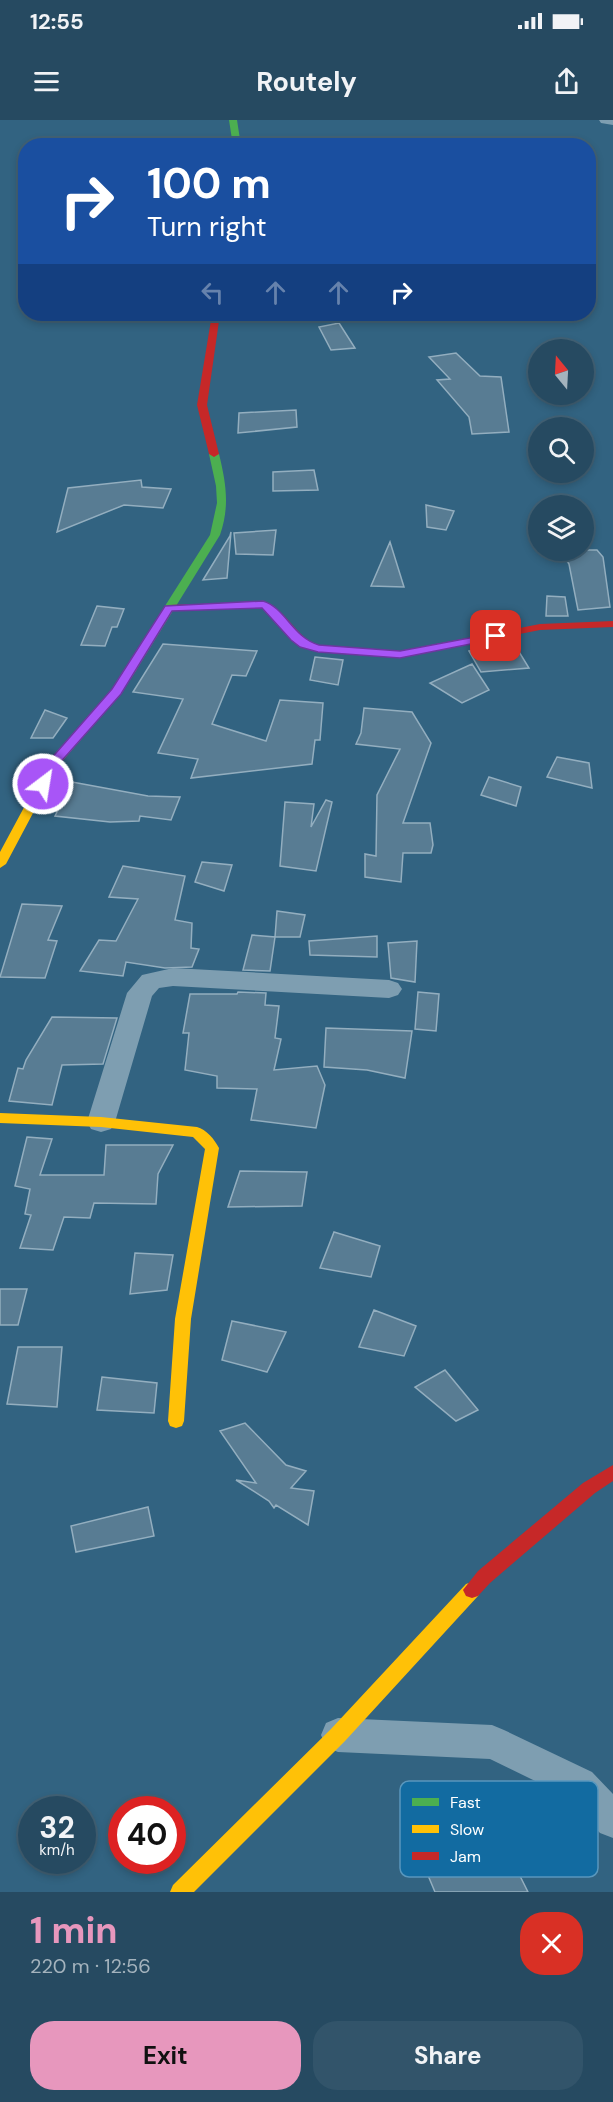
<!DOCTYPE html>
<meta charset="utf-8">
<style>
:root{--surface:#264a61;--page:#32546a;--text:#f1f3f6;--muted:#a4b3bd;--line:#426276;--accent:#e797bd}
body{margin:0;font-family:"DM Sans",sans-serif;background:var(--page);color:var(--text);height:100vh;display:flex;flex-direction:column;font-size:22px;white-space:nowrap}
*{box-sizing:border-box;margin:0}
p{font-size:20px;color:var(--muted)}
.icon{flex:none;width:33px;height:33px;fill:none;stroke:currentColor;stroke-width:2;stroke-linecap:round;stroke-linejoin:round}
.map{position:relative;height:1772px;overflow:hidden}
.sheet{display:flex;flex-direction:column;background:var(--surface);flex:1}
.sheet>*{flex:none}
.hud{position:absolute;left:18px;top:18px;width:578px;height:183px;border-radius:24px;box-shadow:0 3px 9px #0003,0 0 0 2px var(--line);background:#1a4fa0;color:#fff;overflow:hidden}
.needle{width:39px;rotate:342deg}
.buttons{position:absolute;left:528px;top:219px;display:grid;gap:12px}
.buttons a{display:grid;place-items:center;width:66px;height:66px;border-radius:50%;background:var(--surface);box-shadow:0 3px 9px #0003,0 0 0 2px var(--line);font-size:30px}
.speed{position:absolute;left:18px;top:1676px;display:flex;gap:12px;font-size:30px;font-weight:700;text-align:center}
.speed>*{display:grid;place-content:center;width:78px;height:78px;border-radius:50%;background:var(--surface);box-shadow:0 3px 9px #0003,0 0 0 2px var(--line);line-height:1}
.speed small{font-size:15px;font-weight:400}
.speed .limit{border:9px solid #d22;background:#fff;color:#111}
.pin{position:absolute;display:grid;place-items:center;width:51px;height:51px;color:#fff;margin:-26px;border-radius:12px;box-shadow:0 3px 9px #0006}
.me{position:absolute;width:66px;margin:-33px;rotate:31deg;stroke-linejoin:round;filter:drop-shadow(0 0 4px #0008)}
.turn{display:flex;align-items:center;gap:21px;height:126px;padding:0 30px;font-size:27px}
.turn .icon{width:78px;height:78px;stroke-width:2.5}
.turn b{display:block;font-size:42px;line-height:51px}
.lanes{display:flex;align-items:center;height:57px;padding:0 30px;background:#0003;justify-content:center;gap:30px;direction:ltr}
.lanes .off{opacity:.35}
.round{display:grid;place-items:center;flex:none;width:63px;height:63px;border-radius:24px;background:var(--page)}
.summary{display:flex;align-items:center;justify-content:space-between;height:102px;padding:0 30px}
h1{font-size:36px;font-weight:700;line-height:45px;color:var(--accent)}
.cta{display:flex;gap:12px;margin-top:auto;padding:12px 30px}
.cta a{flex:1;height:69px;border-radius:24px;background:var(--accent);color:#111;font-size:24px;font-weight:700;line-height:69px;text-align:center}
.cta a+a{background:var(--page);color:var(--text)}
.status{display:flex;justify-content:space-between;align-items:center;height:42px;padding:0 30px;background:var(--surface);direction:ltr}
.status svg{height:16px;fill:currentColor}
header{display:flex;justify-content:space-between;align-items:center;height:78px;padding:0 30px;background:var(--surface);font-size:27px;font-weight:700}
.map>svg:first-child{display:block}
</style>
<div class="status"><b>12:55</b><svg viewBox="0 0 49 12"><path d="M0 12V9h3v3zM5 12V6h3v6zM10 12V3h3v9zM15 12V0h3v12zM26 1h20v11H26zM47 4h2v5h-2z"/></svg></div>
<header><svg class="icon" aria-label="menu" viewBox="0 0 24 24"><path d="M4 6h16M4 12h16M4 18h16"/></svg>Routely<svg class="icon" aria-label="share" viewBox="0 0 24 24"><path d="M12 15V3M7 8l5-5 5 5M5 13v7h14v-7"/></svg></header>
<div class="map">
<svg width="613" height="1772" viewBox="0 0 613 1772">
<rect width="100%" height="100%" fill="#326381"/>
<path fill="#587c93" stroke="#93aebf" stroke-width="1.5" d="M339 203 355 228 331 230 319 207Z
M456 233 480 256 501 257 509 312 472 314 469 297 437 260 450 259 429 237Z
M296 290 297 307 238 313 239 293Z
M314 350 318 370 273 371V352Z
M141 360 142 367 171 369 163 388 124 385 57 412 68 368Z
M426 385 454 391 446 410 427 407Z
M276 410 273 435 236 434 234 413Z
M231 412 227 458 203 460 230 416Z
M390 422 404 467 371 466Z
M560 430H597L603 437 610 487 578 490 569 444Z
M547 476 565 477 568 496H546Z
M97 486 124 489 117 507H112L105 526 81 525Z
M513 522 529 548 481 552 469 531Z
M163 524 257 531 246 556 232 555 212 604 266 621 280 580 323 583 320 620H315L312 644 191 658 198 639 158 633 183 579 133 572Z
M315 537 343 540 338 565 310 560Z
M472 544 489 570 462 583 430 563Z
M364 588 412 592 431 623 403 703H430L433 725 431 733H403L401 762 365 757V734L376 736 377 675 400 629 356 624 361 613Z
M45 590 67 598 53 618H31Z
M557 637 589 643 592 668 547 657Z
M489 657 521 667 516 686 481 675Z
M72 662 148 676 180 677 171 700 140 696 139 701 110 702 55 696Z
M326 680 332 682 316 751 280 746 285 682 314 684 311 707Z
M202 742 232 745 224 771 195 762Z
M123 746 185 756 175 800 192 803 191 828 199 829 192 847 165 848 126 842 123 856 80 851 99 820 116 821 138 779 109 777Z
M22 784 62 786 48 820 57 821 45 858 0 857Z
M277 791 305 795 300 817H275Z
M252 815 275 817 270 851 243 850Z
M377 816V837L310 835 309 821Z
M417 821 415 862 391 858 388 823Z
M238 872 266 873 265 885 279 886 275 918 281 919 274 950 317 946 325 965 316 1008 251 1000 257 969 217 968V956L185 950 189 913H183L190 874H237Z
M418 872 439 874 436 911 415 909Z
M52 897 117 898 103 944 62 945 52 985 9 981 18 948 23 949 26 940Z
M326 908 412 911 405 958 367 950 324 947Z
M27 1017 52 1019 40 1055H104L106 1025H173L158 1054 156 1084 94 1083 90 1098 64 1097 53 1130 20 1128 31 1095 25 1094 30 1069 15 1066Z
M240 1051 307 1052 302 1086 228 1087Z
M334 1112 380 1126 371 1157 320 1148Z
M135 1133 173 1135 167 1170 130 1174Z
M0 1169H27L18 1205H0Z
M374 1190 416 1206 404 1236 359 1227Z
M232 1201 286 1212 267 1252 222 1240Z
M18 1227H62L57 1287 7 1284Z
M445 1250 478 1290 456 1301 415 1267Z
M102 1257 157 1263 154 1293 97 1290Z
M245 1303 286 1345 306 1351 291 1368 314 1371 308 1405 276 1385 274 1388 269 1381 236 1360 256 1363 220 1311Z
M148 1387 154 1416 76 1432 71 1406Z
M513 1698 539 1744 518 1752 528 1772H435L419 1734Z"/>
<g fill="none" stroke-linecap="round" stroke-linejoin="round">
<path fill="#7e9eb1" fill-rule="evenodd" d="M599 0H613V5L601 3Z
M173 848 389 860 398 863 402 869 398 875 389 878 173 866 159 868 152 876 115 1002 111 1009 101 1012 91 1009 87 1002 127 873 142 855Z
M338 1598 492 1605 504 1610 592 1652 613 1674V1718L600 1713 566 1676 490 1639 338 1632 326 1627 321 1615 326 1603Z"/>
<path fill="#4caf50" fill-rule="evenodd" d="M229 0H237L241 26H233Z
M214 331 219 334C226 363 230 386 220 415L137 549 135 551H127L125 549 210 415 217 383 216 366 209 334Z"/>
<path fill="#ffc107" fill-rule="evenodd" d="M131 546 137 549 121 573 58 646 6 744 0 748V732L49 641 113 569 127 547Z
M0 993 101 997 197 1007C206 1009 215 1020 219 1028L191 1199 184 1301 182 1306 176 1308 170 1306 168 1301 175 1199 205 1029 193 1017 101 1007 0 1003Z
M472 1462 478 1464 481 1470 478 1476 345 1621 194 1772H170L173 1765 331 1609 466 1464Z"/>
<path fill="#c62828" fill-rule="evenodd" d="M212 194H220L207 285 219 334 214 337 209 334 197 285Z
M263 482C287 488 295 518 319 525L400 531 540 504 613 501V507L540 510 400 537 318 531 300 526 262 488 169 491 164 488 169 485Z
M613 1345V1361L595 1373 490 1463 478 1476 472 1478 466 1476 463 1470 478 1451 583 1363Z"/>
</g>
<path fill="#a855f7" stroke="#6d37a1" stroke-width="1.5" d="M263 481C286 488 292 517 319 525L400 531 496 513 501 516 496 519 400 538 318 532 300 527 291 520 262 488 172 491 121 574 58 645 47 666H38L37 664 49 641 112 569 165 486Z"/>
<rect x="400" y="1661" width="198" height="96" rx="9" fill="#126ba1" stroke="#5997bd" stroke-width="1.5"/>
<rect x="412" y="1678" width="27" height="8" fill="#4caf50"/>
<rect x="412" y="1705" width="27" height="8" fill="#ffc107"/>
<rect x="412" y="1732" width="27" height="8" fill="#c62828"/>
<g font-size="16" fill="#fff">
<text x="450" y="1688">Fast</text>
<text x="450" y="1715">Slow</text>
<text x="450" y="1742">Jam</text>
</g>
</svg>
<div class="buttons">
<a><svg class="needle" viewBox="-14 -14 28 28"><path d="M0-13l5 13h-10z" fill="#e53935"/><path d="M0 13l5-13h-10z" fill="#a4b3bd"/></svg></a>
<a><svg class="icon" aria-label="search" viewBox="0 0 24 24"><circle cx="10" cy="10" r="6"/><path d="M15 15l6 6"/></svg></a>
<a><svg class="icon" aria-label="layers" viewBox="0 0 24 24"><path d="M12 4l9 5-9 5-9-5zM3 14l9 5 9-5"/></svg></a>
</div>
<div class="speed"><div>32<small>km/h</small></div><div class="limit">40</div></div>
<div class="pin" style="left:496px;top:516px;background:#d93025"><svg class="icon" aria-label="arrive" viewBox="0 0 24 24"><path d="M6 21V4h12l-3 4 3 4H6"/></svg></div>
<svg class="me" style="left:43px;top:664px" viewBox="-20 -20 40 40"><circle r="17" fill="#a855f7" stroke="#fff" stroke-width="3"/><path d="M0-11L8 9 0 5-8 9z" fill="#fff"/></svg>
<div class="hud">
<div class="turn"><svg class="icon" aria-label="right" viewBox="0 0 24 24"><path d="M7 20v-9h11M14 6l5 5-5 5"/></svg><div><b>100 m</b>Turn right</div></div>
<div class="lanes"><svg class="icon off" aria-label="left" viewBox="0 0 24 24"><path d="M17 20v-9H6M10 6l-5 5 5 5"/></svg><svg class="icon off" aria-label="ahead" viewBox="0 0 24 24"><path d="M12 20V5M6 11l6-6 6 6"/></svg><svg class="icon off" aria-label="ahead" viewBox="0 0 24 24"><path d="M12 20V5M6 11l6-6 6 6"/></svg><svg class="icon" aria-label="right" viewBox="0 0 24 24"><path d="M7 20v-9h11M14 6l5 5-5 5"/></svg></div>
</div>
</div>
<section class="sheet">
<div class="summary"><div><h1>1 min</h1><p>220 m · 12:56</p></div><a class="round" style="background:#d93025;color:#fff"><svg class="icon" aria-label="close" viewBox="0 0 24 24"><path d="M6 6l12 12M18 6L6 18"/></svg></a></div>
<div class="cta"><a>Exit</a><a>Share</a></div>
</section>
